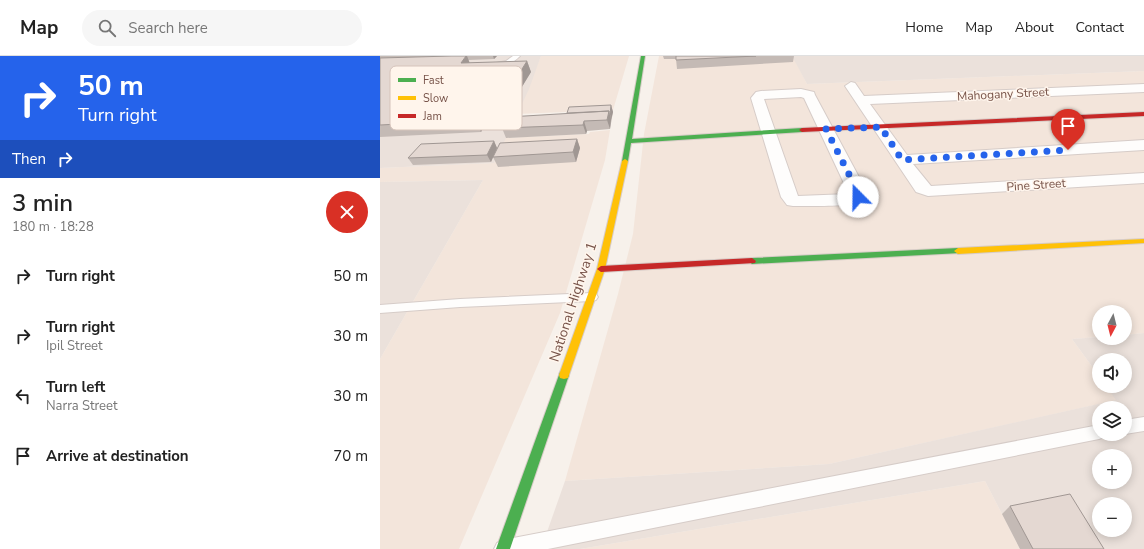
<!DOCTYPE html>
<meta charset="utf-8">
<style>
:root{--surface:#fff;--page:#f6f6f6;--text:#222;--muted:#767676;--line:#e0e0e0}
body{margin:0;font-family:"Nunito Sans",sans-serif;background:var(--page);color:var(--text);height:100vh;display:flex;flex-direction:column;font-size:15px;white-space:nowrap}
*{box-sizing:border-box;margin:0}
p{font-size:13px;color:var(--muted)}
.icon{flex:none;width:22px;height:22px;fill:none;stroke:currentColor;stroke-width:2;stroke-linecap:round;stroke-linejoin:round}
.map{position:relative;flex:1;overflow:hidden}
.drawer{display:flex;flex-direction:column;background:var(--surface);width:380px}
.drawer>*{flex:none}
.guide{background:#2563eb;color:#fff;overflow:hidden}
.needle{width:26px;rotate:187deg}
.controls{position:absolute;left:712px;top:249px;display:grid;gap:8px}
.controls a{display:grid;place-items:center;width:40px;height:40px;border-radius:50%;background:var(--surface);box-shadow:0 2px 10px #0003;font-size:20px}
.pin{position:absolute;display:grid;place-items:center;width:34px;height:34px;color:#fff;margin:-41px -17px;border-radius:50% 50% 50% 0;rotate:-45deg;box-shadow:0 0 4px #0007}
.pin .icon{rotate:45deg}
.me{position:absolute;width:44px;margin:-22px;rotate:338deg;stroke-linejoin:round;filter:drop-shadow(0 0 3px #0008)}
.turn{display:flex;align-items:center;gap:14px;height:84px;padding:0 12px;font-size:18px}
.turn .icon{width:52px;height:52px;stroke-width:2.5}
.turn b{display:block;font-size:28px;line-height:34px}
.then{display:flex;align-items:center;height:38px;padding:0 12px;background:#0003;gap:8px;font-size:15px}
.round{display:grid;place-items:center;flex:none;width:42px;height:42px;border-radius:21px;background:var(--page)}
.head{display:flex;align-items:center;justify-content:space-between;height:68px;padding:0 12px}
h1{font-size:24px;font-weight:600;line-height:30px}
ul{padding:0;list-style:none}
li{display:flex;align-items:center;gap:12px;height:60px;padding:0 12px}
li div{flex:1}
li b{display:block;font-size:15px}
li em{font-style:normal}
header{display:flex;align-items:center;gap:24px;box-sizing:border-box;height:56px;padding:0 20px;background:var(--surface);border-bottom:1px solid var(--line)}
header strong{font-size:19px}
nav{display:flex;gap:22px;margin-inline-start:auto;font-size:14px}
.search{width:280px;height:36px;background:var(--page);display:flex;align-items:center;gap:10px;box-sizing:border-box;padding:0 14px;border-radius:22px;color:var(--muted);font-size:15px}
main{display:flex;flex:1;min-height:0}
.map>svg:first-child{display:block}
</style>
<header>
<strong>Map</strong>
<div class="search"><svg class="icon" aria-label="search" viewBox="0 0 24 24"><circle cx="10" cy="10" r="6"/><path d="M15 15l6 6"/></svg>Search here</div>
<nav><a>Home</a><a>Map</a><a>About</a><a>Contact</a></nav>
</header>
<main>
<section class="drawer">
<div class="guide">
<div class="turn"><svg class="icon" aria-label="right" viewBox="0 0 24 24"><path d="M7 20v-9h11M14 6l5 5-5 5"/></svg><div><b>50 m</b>Turn right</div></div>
<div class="then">Then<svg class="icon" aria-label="right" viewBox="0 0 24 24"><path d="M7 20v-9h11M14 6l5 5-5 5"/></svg></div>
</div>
<div class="head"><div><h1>3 min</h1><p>180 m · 18:28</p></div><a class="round" style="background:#d93025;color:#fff"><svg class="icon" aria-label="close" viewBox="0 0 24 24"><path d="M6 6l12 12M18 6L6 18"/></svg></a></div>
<ul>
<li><svg class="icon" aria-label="right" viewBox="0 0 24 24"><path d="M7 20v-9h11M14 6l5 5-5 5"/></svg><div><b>Turn right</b></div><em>50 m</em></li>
<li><svg class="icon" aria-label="right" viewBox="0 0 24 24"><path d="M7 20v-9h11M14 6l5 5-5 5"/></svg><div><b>Turn right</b><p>Ipil Street</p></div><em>30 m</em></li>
<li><svg class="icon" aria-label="left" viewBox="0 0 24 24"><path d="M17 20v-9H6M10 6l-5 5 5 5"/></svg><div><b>Turn left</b><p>Narra Street</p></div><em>30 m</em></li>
<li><svg class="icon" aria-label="arrive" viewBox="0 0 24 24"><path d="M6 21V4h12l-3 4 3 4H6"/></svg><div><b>Arrive at destination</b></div><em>70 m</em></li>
</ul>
</section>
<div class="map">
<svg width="764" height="493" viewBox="0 0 764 493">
<rect width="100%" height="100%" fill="#f7f1eb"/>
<path fill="#f3e5db" d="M161 0H249L233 54 137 58Z
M279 0H413L427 28 764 15V277L745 279V256H719V281L692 283 719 320V330H726L737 344 449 408 185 425 238 238 253 178 264 78Z
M230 74 225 104 180 257 79 493H0V303L103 124 0 126V112L114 107 125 82 209 78 210 76Z
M605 425 640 493H200Z"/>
<path fill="#ebe1db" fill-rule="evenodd" d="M0 0H161L149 33 114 107 0 112Z
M412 0H764V15L427 28Z
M103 124 0 303V126Z
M764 277V493H640L605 425 200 493H161L185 425 449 408 736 344 726 330H745V304H719V320L692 283 719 281 745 282V279ZM719 352H745V378H719ZM719 400H745V426H719ZM719 448H745V474H719Z"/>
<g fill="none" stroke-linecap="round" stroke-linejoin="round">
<defs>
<path id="lane" d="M133 0H140C133 7 121 14 112 8L126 5Z
M212 237 216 238 218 241 216 244 212 245 80 251 0 257V249L80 243Z
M764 361V375L745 378V364Z
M719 369V378H726L724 381 719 383 168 493H114L117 487 123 484Z"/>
<path id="street" d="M471 26 475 27 484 40 764 28V36L490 48 527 99 764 84V94L533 108 551 130 764 117V127L548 140 536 136 465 30Z
M421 33 434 36 435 39 487 136C487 139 487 142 484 145 476 151 425 150 413 150L407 149 401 141 371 42 376 36 381 35ZM421 41 424 42 469 138 418 140 384 43Z"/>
<path id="fast" d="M261 0H265L252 83 422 72 425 74 422 76 251 87 248 105 243 106 242 105Z
M578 192 581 193 582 195 581 197 372 208 368 205 372 202Z
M184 315 188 316 189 319 130 493H116L179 319 180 316Z"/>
<path id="slow" d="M245 103 248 105 225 213 189 319 188 322 184 323 180 322 179 319 217 213 242 105Z
M764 183V187L578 198 574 195 578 192Z"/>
<path id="jam" d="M764 56V60L422 76 419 74 422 72Z
M372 202 376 205 375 207 221 216 217 213 221 210Z"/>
</defs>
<use href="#lane" stroke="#d6ccc8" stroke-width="2"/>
<use href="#street" stroke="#d6ccc8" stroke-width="2"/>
<use href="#fast" stroke="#d7ccc7" stroke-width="2"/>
<use href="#slow" stroke="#d7ccc7" stroke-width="2"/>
<use href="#jam" stroke="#d7ccc7" stroke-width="2"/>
<use href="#lane" fill="#fefdfc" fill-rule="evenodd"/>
<use href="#street" fill="#fefdfc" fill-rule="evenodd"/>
<use href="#fast" fill="#4caf50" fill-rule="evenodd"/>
<use href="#slow" fill="#ffc107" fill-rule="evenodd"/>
<use href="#jam" fill="#c62828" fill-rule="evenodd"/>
</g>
<path fill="#c4bab5" d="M0 0H117L114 3 88 4 89 7 147 5 151 16 120 67H106L101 76 0 81Z
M283 0H414L413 6 297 13 296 3H284Z
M231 49 233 56 230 73 207 75 206 78 126 82 122 72Z
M197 83 200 92 196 106 118 111 113 101Z
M114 85 117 92 111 106 33 109 28 102Z
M630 450 724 493H640L622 458Z"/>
<path fill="#a09793" d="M86 0H87L91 10 81 7Z
M113 0H117L114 3Z
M147 5 151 16 120 67 116 55Z
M231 49 233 56 231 64 230 58Z
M229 55 231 64 230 73 227 64Z
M101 56 106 67 101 76 95 64Z
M204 65 207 75 206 78 203 69Z
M197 83 200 92 196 106 193 96Z
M114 85 117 92 111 106 107 99Z"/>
<path fill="#e4d8d2" stroke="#a09793" d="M71 0H86L81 7 147 5 116 55 101 56 95 64 0 69V2Z
M296 0H376L296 4Z
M231 49 230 58H229V55L187 57 189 51Z
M229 55 227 64 204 65 203 69 122 72 128 61Z
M197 83 193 96 113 101 120 87Z
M114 85 107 99 28 102 41 88Z
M690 438 724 493H653L630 450Z"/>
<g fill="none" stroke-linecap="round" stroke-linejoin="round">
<path stroke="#2563eb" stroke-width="7" stroke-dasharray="0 12.6" d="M478 141V136L446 73 501 71 522 104 688 94"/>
</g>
<g text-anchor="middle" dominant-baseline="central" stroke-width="3" stroke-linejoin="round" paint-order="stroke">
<g font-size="12" fill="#775349" stroke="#fff5ec">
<text transform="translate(623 38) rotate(-3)">Mahogany Street</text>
<text transform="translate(656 129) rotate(-4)">Pine Street</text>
</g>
<g font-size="14" fill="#775349" stroke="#fff5ec">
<text transform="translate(193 246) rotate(-72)">National Highway 1</text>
</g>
</g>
<rect x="10" y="10" width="132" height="64" rx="6" fill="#fff5ec" stroke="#d6c4bb" stroke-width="1"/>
<rect x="18" y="22" width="18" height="4" fill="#4caf50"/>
<rect x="18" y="40" width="18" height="4" fill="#ffc107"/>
<rect x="18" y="58" width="18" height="4" fill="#c62828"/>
<g font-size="11" fill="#775349">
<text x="43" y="28">Fast</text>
<text x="43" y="46">Slow</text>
<text x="43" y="64">Jam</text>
</g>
</svg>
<div class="controls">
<a><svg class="needle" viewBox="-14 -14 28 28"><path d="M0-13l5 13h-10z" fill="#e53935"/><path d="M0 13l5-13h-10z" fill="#767676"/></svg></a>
<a><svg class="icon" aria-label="sound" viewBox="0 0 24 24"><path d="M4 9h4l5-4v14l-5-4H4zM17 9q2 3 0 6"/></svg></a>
<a><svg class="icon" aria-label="layers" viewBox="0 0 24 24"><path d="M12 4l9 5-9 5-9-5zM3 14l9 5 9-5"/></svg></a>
<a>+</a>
<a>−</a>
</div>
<div class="pin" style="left:688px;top:94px;background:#d93025"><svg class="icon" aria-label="arrive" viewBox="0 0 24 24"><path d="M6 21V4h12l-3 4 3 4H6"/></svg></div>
<svg class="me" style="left:478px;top:141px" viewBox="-20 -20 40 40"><circle r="19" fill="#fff"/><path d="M0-13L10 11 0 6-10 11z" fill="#2563eb"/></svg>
</div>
</main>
